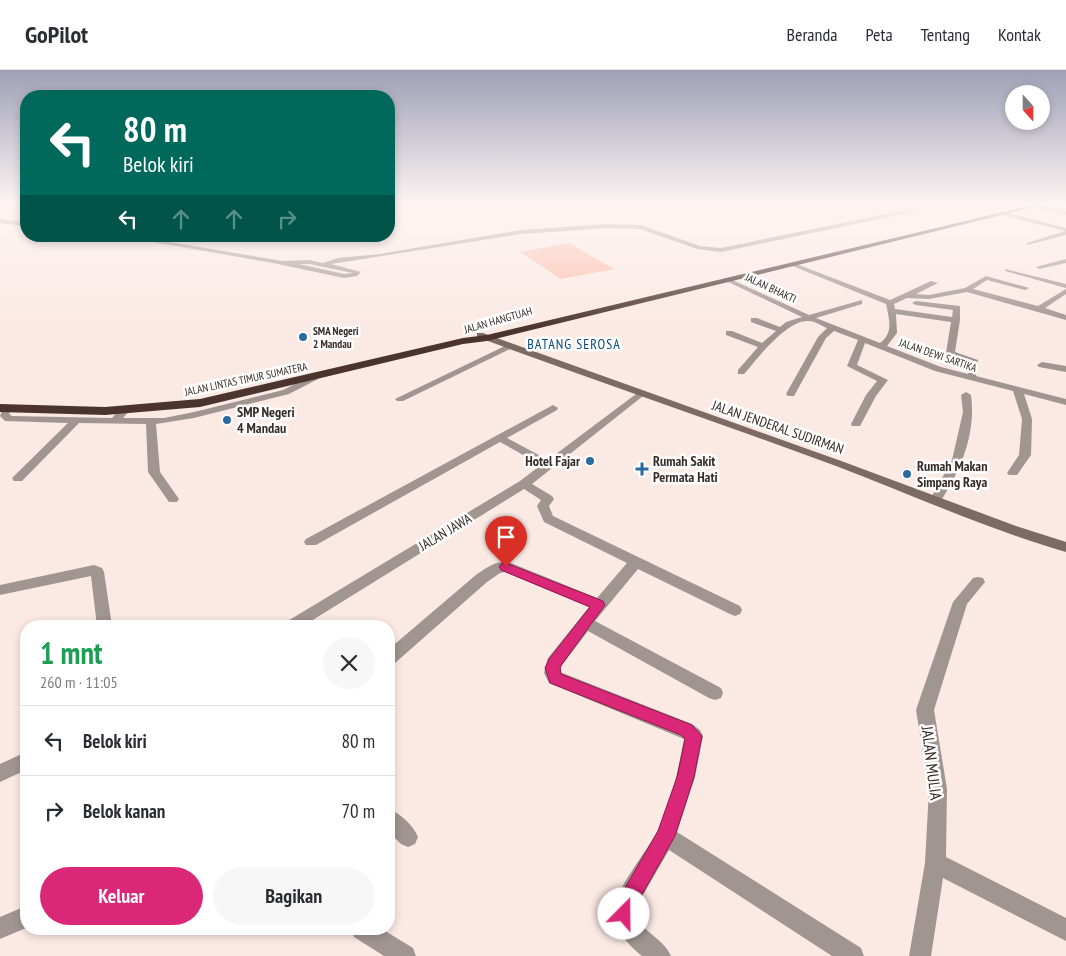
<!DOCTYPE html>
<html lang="id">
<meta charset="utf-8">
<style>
:root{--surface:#fff;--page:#f7f7f7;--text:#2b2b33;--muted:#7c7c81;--line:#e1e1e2;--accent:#db2777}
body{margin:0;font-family:"PT Sans Narrow",sans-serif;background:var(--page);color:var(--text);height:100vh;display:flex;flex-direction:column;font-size:19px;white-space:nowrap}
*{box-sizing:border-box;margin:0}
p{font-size:16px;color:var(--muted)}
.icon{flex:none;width:28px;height:28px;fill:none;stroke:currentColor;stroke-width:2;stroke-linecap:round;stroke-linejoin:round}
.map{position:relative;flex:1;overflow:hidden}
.details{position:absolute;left:20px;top:550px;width:375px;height:315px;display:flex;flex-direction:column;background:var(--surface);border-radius:20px;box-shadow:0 2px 8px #0003}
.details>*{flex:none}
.banner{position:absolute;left:20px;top:20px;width:375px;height:152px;border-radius:20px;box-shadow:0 2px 8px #0003;background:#00695c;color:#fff;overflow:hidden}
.needle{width:32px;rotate:159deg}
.fabs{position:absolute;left:1005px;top:15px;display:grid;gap:10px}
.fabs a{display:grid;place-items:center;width:45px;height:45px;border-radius:50%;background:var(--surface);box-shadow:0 2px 8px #0003;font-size:25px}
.pin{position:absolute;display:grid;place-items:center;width:42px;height:42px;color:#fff;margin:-51px -21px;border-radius:50% 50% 50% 0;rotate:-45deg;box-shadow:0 0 5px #0007}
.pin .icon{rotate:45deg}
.me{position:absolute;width:55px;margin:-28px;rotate:22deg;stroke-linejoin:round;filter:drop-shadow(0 0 4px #0008)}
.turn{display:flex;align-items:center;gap:18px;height:105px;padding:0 20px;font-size:22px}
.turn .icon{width:65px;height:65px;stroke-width:2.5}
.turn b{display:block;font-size:35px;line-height:42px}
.lanes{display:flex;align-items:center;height:48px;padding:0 20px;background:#0003;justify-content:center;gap:25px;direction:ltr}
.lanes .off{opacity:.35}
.round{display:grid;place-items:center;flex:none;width:52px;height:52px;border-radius:26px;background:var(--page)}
.headline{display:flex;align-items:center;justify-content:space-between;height:85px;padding:0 20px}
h1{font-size:30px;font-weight:800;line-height:38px;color:#1e9e55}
.cta{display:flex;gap:10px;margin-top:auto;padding:10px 20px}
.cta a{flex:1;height:58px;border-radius:30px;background:var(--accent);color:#fff;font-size:20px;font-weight:800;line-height:58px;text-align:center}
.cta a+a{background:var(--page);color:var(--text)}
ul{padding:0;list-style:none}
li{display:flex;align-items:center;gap:15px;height:70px;padding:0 20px;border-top:1px solid var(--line)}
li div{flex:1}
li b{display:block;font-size:19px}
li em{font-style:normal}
header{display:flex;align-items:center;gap:30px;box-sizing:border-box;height:70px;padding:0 25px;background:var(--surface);border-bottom:1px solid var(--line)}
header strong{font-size:24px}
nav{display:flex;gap:28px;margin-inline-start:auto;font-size:18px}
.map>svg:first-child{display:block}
</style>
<header>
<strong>GoPilot</strong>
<nav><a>Beranda</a><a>Peta</a><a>Tentang</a><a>Kontak</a></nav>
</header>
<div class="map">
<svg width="1066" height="886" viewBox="0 0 1066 886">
<rect width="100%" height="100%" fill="#fbe9e4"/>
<path fill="#fbbdab" d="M569 173 614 199 561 209 520 182Z"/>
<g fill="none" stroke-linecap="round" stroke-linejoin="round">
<path fill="#a19591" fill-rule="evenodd" d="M1034 134 1066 141V145L1032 137Z
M915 138 917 141 721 182 697 179 640 159 607 158 521 164 331 194 361 202 357 206 344 208 273 193 119 166H134L283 191 309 190 323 193 338 188 380 184 521 160 607 154 641 155 700 176 721 178ZM299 194H309L353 203 344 204Z
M1004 142 1066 158V165L1027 175V173L1065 161 1002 145Z
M0 149 26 152V156L0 153Z
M1066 189V193L1039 199 1036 197Z
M790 193H794L890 230 931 211 938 213 916 224 929 225 965 218 986 206 1029 218 1025 220 987 210 973 219 1038 236 1066 219V224L1045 238 1066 245V250L967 222 929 229 907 228 894 234 895 239 952 247 953 240 916 235 912 233 916 231 960 236V250L955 282 978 290 976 306 1066 329V335L1024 324 1032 349 1031 385 1017 405H1009L1007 403 1019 385 1022 349 1013 321 935 301 865 273 857 295 888 310 876 326 860 356H852L851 354 866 325 877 311 847 296 858 270 834 261 826 268 794 326H788L786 324 818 267 827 258C822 256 815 251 809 251 787 249 757 289 744 304H738V300L758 277 726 265V261H732L762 273 776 261 751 252V248H757L780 257 786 252 802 247 724 210V208H728L809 245 862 230V234L816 248 880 273C894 263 889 249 886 234L790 195ZM896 244 951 252 946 283 970 293 968 304 941 297 887 276 897 263Z
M1005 199 1066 214V218L1005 201Z
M507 275 514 277 403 331H397L395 329Z
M1042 292 1066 296V302L1039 297 1037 295Z
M315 304 320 307 318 309 289 324 194 348 156 354 160 402 179 429 177 432H169L148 402 146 354 79 353 22 411H14L12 408 68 353 5 351 0 346 4 336H12L13 338 9 344 12 346 112 348 122 337 126 336 131 339 123 348H164L194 342 283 320Z
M640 321 645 324 643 326 532 414 552 426 554 429 549 436 553 446 740 536 742 540 740 544 735 546 730 544 638 499 595 551 721 618 723 623 721 628 715 630 709 628 588 561 562 595 560 602 692 654 700 660 703 666 695 707 677 762 861 878 864 886H832L669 780 636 837C635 861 663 866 671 886H642C629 875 614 861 614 842 613 822 647 781 657 762 672 733 678 700 684 669L549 613 544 603 548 588 589 537 505 502 500 503 487 512 395 593 389 595V579L477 504C488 497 497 489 511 493L597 528 627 493 544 452 537 436 541 430 524 419 303 556H283L286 552 520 411 541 395 500 372 316 475H306L304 472 306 469 553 335 558 338 557 340 507 368 548 390Z
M966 322 971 325C976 362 962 398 942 429H934L932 426 952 390 963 342 961 325Z
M94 495 102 498 104 502 112 556H97L91 506 0 525V515Z
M978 507 983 508 985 512 967 534 934 640 947 719 946 787 1066 848V871L943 808 931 886H909L925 793 929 719 916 640 953 532 973 508Z
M26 682V700L0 712V694Z
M389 739C401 744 413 755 418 767L415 774 408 777 401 774 389 762Z
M26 836V858L0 869V847Z
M351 859H382L413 878 416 886H384L354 867Z"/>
<path fill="#7c6a65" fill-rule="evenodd" d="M477 263H483L844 392 1016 456 1066 472V482C987 459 912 425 836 396 717 352 596 311 477 267Z"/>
<path fill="#4a342d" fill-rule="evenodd" d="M1037 134H1047L487 271 463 274 200 337 105 345 0 342V334L105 337 200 329 463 268 487 265Z"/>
</g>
<linearGradient id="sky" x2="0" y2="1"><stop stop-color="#9fa0b6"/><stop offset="0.52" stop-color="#fdf5f3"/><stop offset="1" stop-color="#fdf5f3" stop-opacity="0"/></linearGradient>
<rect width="1066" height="258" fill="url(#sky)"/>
<path fill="#db2777" stroke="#8e194d" d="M506 493 603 531 605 535 560 597 561 604 692 655 702 666 694 707 675 766 635 837 631 851 624 854 617 851 614 844 615 835 658 761 677 707 685 669 681 665 550 613 545 598 549 589 590 537 501 500 499 497 501 494Z"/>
<g fill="#296ba1" stroke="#fff" stroke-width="2">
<circle cx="303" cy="267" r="5"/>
<circle cx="227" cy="350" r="5"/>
<circle cx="590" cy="391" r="5"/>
<path d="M639.5 391.5h5v5h5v5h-5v5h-5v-5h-5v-5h5z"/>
<circle cx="907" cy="404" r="5"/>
</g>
<g text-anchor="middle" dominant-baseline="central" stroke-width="5" stroke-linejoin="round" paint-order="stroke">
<g font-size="11" fill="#362b27" stroke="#fff">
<text transform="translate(771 218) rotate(25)">JALAN BHAKTI</text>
<text transform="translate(498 250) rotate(-16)">JALAN HANGTUAH</text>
<text transform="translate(938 285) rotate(19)">JALAN DEWI SARTIKA</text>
<text transform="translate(246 309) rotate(-12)">JALAN LINTAS TIMUR SUMATERA</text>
</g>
<g font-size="11" font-weight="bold" fill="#362b27" stroke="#fff" text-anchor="start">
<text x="313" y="261">SMA Negeri<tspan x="313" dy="13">2 Mandau</tspan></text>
</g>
<g font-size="14" letter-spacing="1" fill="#084b7a" stroke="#fff">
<text x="574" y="274">BATANG SEROSA</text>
</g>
<g font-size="14" font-weight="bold" fill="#362b27" stroke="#fff" text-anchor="start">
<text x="237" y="342">SMP Negeri<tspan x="237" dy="16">4 Mandau</tspan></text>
<text x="580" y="391" text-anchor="end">Hotel Fajar</text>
<text x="653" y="391">Rumah Sakit<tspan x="653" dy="16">Permata Hati</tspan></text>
<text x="917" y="396">Rumah Makan<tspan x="917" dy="16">Simpang Raya</tspan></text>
</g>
<g font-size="14" fill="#362b27" stroke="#fff">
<text transform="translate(778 357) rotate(19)">JALAN JENDERAL SUDIRMAN</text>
<text transform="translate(445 462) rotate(-31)">JALAN JAWA</text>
</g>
<g font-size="16" fill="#362b27" stroke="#fff">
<text transform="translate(932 693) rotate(83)">JALAN MULIA</text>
</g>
</g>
</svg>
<div class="fabs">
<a><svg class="needle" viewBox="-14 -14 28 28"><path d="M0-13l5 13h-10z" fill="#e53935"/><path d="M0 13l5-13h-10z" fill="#7c7c81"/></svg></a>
</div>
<div class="pin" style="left:506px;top:497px;background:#d93025"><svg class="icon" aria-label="arrive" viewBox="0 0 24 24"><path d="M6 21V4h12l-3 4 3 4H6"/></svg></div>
<svg class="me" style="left:624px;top:844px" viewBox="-20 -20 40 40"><circle r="19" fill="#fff"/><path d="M0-13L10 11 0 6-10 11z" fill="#db2777"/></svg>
<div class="banner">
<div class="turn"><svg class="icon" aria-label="left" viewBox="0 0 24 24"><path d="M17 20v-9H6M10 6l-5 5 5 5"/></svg><div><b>80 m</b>Belok kiri</div></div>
<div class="lanes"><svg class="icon" aria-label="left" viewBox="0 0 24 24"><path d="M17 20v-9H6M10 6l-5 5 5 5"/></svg><svg class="icon off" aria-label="ahead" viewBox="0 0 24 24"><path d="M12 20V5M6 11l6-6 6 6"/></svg><svg class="icon off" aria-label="ahead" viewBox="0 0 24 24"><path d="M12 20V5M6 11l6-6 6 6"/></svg><svg class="icon off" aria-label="right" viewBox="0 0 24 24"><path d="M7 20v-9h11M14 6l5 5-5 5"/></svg></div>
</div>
<section class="details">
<div class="headline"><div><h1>1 mnt</h1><p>260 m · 11:05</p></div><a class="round"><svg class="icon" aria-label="close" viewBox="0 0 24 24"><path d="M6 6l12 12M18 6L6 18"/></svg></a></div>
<ul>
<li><svg class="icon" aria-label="left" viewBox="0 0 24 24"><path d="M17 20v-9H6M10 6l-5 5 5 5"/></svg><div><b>Belok kiri</b></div><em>80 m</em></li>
<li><svg class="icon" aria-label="right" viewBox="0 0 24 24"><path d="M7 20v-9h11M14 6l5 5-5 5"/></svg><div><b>Belok kanan</b></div><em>70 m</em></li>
</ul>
<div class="cta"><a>Keluar</a><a>Bagikan</a></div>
</section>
</div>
